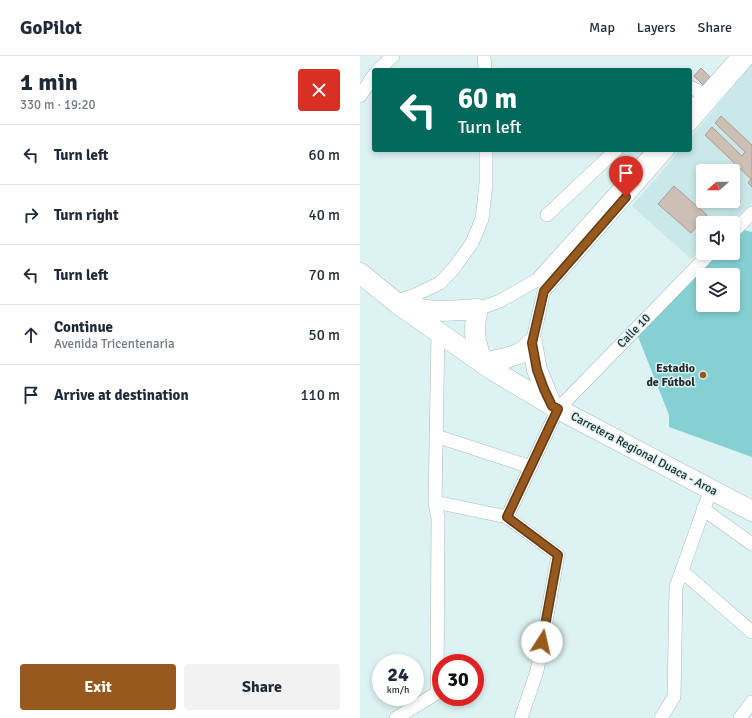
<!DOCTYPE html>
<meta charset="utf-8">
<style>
:root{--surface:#fff;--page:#f2f2f3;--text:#1f2937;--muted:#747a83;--line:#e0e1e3;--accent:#97591e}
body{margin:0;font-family:Signika,sans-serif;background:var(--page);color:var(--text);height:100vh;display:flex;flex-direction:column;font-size:15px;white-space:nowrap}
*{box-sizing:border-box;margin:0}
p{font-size:13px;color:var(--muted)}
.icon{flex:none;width:22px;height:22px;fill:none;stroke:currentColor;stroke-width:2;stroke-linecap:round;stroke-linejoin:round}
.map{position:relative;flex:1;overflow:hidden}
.drawer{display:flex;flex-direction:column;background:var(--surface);width:360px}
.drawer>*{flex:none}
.banner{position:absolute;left:12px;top:12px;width:320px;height:84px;border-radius:4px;box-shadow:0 2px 6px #0003;background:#00695c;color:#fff;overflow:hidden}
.needle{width:26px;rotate:250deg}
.tools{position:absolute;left:336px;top:108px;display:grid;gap:8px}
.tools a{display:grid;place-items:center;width:44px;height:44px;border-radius:4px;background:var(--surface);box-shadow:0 2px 6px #0003;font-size:20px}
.speed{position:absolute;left:12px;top:598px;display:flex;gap:8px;font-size:20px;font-weight:700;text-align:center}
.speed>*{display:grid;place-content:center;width:52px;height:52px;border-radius:50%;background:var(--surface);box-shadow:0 2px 6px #0003;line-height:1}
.speed small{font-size:10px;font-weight:400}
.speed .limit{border:6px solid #d22;background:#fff;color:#111}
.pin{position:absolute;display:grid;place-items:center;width:34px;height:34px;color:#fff;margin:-41px -17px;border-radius:50% 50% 50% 0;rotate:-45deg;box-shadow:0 0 4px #0007}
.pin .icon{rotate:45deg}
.me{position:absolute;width:44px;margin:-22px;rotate:10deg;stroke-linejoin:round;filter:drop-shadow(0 0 3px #0008)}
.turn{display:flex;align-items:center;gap:14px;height:84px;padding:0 20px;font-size:18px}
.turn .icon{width:52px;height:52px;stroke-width:2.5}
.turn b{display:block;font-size:28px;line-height:34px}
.round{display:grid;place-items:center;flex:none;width:42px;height:42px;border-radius:4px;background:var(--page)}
.headline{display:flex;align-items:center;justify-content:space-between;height:68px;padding:0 20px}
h1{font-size:24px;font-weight:800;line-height:30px}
.action{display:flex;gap:8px;margin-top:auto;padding:8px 20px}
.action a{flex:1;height:46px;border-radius:4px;background:var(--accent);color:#fff;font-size:16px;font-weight:800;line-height:46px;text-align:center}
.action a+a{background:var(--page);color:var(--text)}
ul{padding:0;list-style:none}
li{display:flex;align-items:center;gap:12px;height:60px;padding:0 20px;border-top:1px solid var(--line)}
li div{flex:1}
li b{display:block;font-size:15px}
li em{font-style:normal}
header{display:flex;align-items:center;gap:24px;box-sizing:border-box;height:56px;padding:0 20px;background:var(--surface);border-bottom:1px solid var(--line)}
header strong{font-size:19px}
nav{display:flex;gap:22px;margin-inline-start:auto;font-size:14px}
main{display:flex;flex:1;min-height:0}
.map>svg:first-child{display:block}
</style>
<header>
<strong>GoPilot</strong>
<nav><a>Map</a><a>Layers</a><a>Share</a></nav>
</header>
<main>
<section class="drawer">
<div class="headline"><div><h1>1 min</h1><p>330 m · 19:20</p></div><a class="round" style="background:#d93025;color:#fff"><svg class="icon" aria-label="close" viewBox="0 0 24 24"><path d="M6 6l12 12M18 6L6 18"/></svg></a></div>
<ul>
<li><svg class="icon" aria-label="left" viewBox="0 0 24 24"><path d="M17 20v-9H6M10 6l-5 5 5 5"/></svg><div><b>Turn left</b></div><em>60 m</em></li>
<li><svg class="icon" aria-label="right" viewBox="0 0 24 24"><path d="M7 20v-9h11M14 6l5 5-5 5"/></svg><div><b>Turn right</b></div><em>40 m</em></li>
<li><svg class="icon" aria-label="left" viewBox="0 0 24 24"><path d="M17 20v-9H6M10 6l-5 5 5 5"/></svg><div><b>Turn left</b></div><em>70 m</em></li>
<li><svg class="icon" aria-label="ahead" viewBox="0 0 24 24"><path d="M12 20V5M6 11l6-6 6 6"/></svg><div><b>Continue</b><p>Avenida Tricentenaria</p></div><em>50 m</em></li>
<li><svg class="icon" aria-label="arrive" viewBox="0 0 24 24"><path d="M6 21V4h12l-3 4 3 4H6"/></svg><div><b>Arrive at destination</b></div><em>110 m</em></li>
</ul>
<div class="action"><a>Exit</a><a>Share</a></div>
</section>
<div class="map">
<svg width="392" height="662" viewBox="0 0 392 662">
<rect width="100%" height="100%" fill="#ddf2f3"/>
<path fill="#cae8e9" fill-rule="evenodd" d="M392 8V147L370 167H343V192L331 203 272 150 320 94H330V82ZM343 115H373V145H343Z"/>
<path fill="#85d0d3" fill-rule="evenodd" d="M380 173 392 176V401L309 371V359L277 278 357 197H373V180ZM343 219H373V249H343Z"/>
<path fill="#cdbfb4" stroke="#ab9d92" d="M341 12 350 21 343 29 334 20Z
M361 60 392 89V131L388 127 391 123 345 79 352 71 382 100 385 96 355 67Z
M314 130 347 159 331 177 298 148Z"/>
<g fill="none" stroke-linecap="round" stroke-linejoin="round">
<defs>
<path id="street" d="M124 0 125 14
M18 14 33 0
M330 31 344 38
M0 40 14 19
M330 54 378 0
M330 69 390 0
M187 159 256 94
M373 176 392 157
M40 244 53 240 80 227 94 212 112 187 122 163 126 128V94
M118 253 140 245 177 224 294 94
M172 287 184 235 308 94
M76 380 171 411
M75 446 147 461 198 499 177 615 161 662
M343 453 392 488
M147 461 198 353 350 197
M322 515 392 576
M36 662 77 637 78 462 75 446 78 277
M301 662 314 641 316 531 351 433
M380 662 392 646"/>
<path id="primary" d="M0 217 38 248 134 315 198 353 392 455
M45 247C65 259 96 254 118 253 112 276 116 285 122 307L146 302 161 297 172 287
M172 287 177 314 192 350"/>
</defs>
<use href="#street" stroke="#a8bcbc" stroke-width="14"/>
<use href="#primary" stroke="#a8bcbc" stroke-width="21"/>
<use href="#street" stroke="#fff" stroke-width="13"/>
<use href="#primary" stroke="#fff" stroke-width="20"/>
</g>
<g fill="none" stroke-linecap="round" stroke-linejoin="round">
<defs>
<path id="route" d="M182 586 198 499 147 461 198 353 192 350 184 333 177 314 172 287 184 235 266 141"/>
</defs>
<use href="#route" stroke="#623a14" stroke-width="10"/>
<use href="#route" stroke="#97591e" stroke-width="7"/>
</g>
<circle fill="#97591e" stroke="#ddf2f3" stroke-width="1.5" cx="343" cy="319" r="4"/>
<g text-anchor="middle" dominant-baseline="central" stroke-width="3" stroke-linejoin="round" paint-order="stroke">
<g font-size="12" fill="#232b2b" stroke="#ddf2f3">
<text transform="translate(274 275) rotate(-46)">Calle 10</text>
<text transform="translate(284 398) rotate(28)">Carretera Regional Duaca - Aroa</text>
</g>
<g font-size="12" font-weight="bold" fill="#232b2b" stroke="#ddf2f3" text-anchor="end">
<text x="335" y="312">Estadio<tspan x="335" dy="14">de Fútbol</tspan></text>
</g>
</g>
</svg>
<div class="tools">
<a><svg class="needle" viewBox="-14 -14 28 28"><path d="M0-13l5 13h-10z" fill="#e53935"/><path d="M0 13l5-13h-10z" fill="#747a83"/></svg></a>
<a><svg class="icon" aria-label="sound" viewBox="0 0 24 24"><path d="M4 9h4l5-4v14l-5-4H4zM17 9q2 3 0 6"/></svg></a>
<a><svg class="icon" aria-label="layers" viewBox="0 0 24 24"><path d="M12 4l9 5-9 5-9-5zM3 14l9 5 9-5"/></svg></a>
</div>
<div class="speed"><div>24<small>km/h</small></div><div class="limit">30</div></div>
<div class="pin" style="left:266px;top:141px;background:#d93025"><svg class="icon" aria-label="arrive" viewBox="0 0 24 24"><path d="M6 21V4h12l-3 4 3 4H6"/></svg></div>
<svg class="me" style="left:182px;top:586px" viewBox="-20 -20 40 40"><circle r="19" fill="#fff"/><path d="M0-13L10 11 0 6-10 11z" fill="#97591e"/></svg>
<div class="banner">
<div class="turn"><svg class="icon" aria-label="left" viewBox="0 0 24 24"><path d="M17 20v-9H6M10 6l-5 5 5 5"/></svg><div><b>60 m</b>Turn left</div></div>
</div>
</div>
</main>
